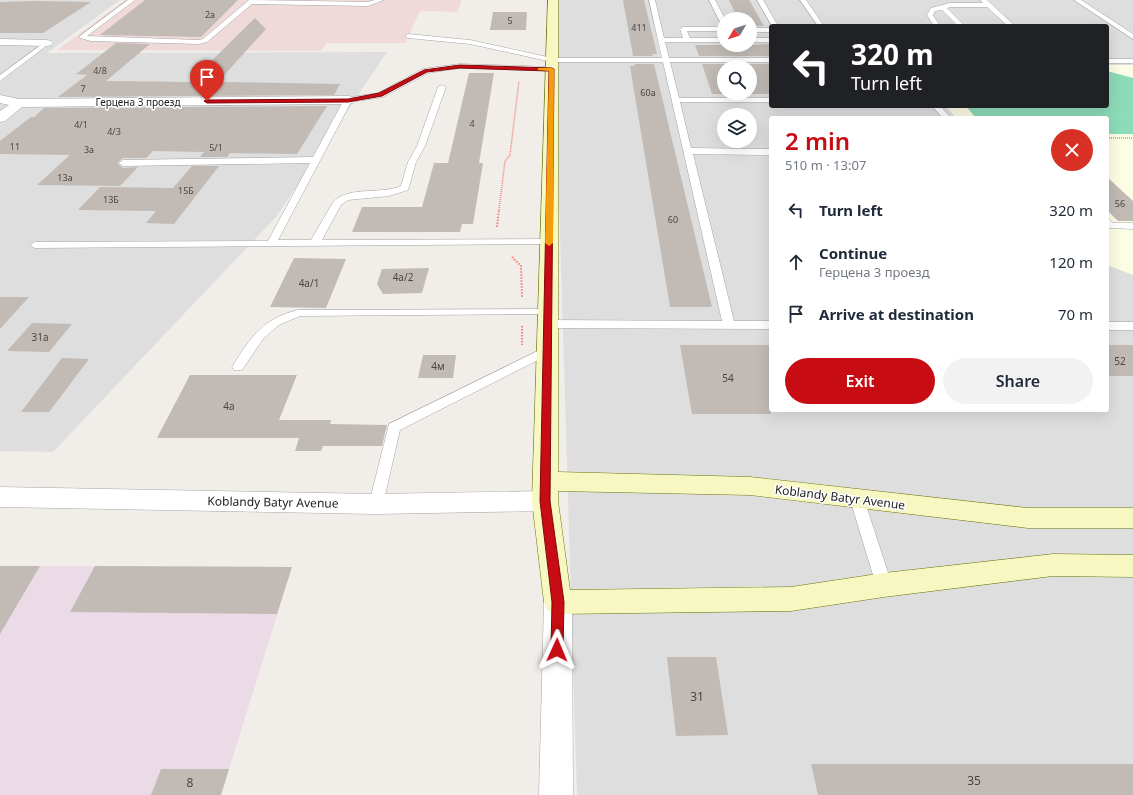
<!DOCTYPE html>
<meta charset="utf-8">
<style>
:root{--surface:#fff;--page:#f2f2f3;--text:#1f2937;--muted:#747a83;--accent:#c70c13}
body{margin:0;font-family:"Noto Sans",sans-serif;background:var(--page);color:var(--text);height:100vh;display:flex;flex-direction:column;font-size:15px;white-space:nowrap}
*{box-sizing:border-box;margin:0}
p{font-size:13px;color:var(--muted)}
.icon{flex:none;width:22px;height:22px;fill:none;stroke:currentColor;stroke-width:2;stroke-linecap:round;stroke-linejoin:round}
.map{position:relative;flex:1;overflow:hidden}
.drawer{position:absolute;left:769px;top:116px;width:340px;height:296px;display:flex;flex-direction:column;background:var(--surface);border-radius:4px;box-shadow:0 4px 16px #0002}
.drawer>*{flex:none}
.hud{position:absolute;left:769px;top:24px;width:340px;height:84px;border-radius:4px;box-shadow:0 4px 16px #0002;background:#202124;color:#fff;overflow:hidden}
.needle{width:26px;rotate:231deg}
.fabs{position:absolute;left:717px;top:12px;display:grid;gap:8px}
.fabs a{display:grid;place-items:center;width:40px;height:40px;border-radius:50%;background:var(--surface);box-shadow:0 4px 16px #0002;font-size:20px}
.pin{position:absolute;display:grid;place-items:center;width:34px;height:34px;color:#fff;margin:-41px -17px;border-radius:50% 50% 50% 0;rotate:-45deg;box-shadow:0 0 4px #0007}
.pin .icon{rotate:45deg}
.me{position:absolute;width:44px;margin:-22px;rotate:1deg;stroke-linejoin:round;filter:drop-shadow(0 0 3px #0008)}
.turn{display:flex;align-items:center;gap:14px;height:84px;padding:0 16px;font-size:18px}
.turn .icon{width:52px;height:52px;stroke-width:2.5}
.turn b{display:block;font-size:28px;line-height:34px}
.round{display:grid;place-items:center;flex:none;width:42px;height:42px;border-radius:21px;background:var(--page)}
.summary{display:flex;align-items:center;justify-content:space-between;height:68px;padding:0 16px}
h1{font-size:24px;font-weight:600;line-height:30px;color:var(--accent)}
.cta{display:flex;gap:8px;margin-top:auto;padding:8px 16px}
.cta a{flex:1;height:46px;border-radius:24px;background:var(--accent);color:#fff;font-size:16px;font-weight:600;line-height:46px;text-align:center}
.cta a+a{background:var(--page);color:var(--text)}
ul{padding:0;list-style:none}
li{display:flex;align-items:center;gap:12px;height:52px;padding:0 16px}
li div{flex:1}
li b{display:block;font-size:15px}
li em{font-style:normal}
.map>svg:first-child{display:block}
</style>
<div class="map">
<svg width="1133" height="795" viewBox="0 0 1133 795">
<rect width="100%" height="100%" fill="#f1eee9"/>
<path fill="#dfdede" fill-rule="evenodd" d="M0 0H120L47 53 387 52 276 217 53 452 0 451Z
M553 0H1133V795H577ZM724 19H750V45H724ZM771 26H1107V106H771ZM724 67H750V93H724ZM724 115H750V141H724ZM771 118H1107V410H771Z"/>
<path fill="#f0d9d9" d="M125 0H462L457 12 420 11 405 43H327L321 51 57 50Z"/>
<path fill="#eadbe7" d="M0 566 292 567 221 795H0Z"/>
<path fill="#fdfde5" d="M1107 65H1133V275L1107 265V118H956L946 106H1107Z"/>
<path fill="#8cdbb9" d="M1107 71 1133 78V134H1107V118H976L966 106H1107Z"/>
<path fill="#c1bab5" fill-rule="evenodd" d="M145 0H238L201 37 100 35Z
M623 0H644L657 54H652L653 56H633Z
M729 0H749L764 26H750V19H738Z
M34 1 91 2 43 33H0V2Z
M493 12H527L526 30H490Z
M255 18 266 29 218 82 340 84 334 95 58 97 87 75 76 74 116 43 150 44 106 81 190 82Z
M750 45 771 44V56H699L695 45Z
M634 64H654L712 307H670L630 66H635Z
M702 64H771V94H712ZM724 67H750V93H724Z
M469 73H494L479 163H483L473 224H462L460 232H352L362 207H422L434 163H448Z
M327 106 297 154 230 153 227 157H200L204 152 153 151 146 158H123L118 162V164L123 168 138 167 120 186 37 185 70 155 0 154V141L31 117H34L44 108Z
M192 166H219L174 224 146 223 156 211 78 210 100 187 173 188Z
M1107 177 1133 201V221H1118L1107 210Z
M294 258 346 259 326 308 270 307Z
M429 268 422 293 383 294 377 284 382 269Z
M0 297H29L0 329Z
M32 323 72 324 49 352 7 351Z
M680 345H771V414H692Z
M1107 345H1133V376H1107Z
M423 355H456L453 378H418Z
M62 358 89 359 49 412H21Z
M190 375H297L279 420H331L330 424 387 425 382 446H323L321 451H295L299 438H157Z
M0 566H40L0 634Z
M95 566 292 567 277 614 70 612Z
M667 657H716L728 735 676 736Z
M811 764H1133V795H818Z
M161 769H229L221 795H151Z"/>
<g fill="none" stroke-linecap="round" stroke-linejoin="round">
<defs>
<path id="lane" d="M128 0H135L87 36 199 40 203 39 249 0 368 2 375 0H384L368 6 252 4 207 42 199 44 91 41 80 38V36Z
M649 0H655L664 38H683L680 29 683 27H724V31H687L690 38H724V42H665L669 58H771V62H670L679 98H771V102H680L691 148 771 149V155L693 154 734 321H771V329L548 328 544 327 542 324 544 321 548 320 722 321 663 62H552L470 44 408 38 405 36 408 34 470 40 552 58H662Z
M709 0H715L725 19 724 26 721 24Z
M757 0H763L778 26H772Z
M800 0H806L824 26H818Z
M980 0H987L1015 26H1008L987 7H951L947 8 965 26H958L942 10 935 11 933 15 940 26H934L927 15 931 8 950 3H983Z
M1074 0H1081L1133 34V39Z
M750 28H771V32H750Z
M750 38H771V42H750Z
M45 42 50 43 0 81V75Z
M1107 59H1133V63H1107Z
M460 64 552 67 556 69 552 71 460 68 428 73 383 97 351 102 278 240H311L332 204C345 185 381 195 401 186L408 162 417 146 438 87 442 85 446 87 425 146 416 162 408 190 389 196 348 200 341 205 322 240 549 239 553 240 554 242 553 244 35 248 30 245 35 242 268 241 310 163 123 166 119 163 123 160 313 157 345 98 378 93 423 69Z
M932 106H940L951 118H943Z
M1107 219 1110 220 1113 223H1133V229L1107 228Z
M548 309 552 310 554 312 552 314 300 316 279 325 263 339 242 370H234L232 367C250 338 263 318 298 310Z
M1107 322H1133V330H1107Z
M548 346 552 347 554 350 552 353 400 430 383 504 381 508 376 510 371 508 369 504 389 424Z
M857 493 862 495 864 499 892 585 890 590 884 592 878 590 876 585 850 499 852 495Z"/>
<path id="street" d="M0 39 47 40 51 41 53 43 51 45 47 46 0 45Z
M0 95 19 99 348 96 353 97 355 100 353 103 348 104 22 107 5 121 0 122V111L9 105 0 103Z
M0 487 376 494 545 491 554 494 558 501 554 508 545 511 376 514 0 507Z
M558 590 568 593 572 602 573 795H539L544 602 548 593Z"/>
<path id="secondary" d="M548 0H558V472L750 477 1028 508H1133V528H1028L750 495 558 491V501L570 590 791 587 884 573 1053 554 1133 555V577L1053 576 884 597 791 611 558 614 548 611 544 602 532 501Z"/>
</defs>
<use href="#lane" stroke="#a5a5a5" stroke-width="1"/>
<use href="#street" stroke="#a5a5a5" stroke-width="1"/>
<use href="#secondary" stroke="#6e750b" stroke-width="1"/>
<path stroke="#f28078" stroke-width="1.5" stroke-dasharray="1 1" stroke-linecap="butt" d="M1107 138H1133
M499 210 505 161 510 155 519 81"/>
<path stroke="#f28078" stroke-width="2" stroke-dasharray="1.5 1.5" stroke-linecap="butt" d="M497 227 499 209
M512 257 521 266 522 297
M522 326V345"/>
<use href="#lane" fill="#fff" fill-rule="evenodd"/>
<use href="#street" fill="#fff" fill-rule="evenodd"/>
<use href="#secondary" fill="#f6f7c1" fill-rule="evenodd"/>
</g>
<path fill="#c70c13" stroke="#81080c" d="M460 65 552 68 554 69 550 501 564 602 563 650 562 653 557 655 553 653 551 650 552 602 540 501 549 71 460 68 427 72 382 96 348 102 207 103 204 101 207 100 348 99 379 93 424 70Z"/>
<path fill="#f59e0b" d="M538 68H552L554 69 553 243 549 246 545 243 549 71 538 70Z"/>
<g text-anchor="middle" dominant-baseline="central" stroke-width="3" stroke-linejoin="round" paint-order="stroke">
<g font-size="9" fill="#494746">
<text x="210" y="14">2а</text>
<text x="510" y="20">5</text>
<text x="639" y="27">411</text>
<text x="100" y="70">4/8</text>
<text x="83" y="88">7</text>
<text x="648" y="92">60а</text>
<text x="472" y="123">4</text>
<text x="81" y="124">4/1</text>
<text x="114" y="131">4/3</text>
<text x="15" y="146">11</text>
<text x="216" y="147">5/1</text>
<text x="89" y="149">3а</text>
<text x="65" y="177">13а</text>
<text x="186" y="190">15Б</text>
<text x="111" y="199">13Б</text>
<text x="1120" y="203">56</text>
<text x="673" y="219">60</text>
</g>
<g font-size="10" fill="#212121" stroke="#fff">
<text x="138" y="102">Герцена 3 проезд</text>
</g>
<g font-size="10" fill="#494746">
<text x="403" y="277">4а/2</text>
<text x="309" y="283">4а/1</text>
<text x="40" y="337">31а</text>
<text x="1120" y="361">52</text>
<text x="438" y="366">4м</text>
<text x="728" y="378">54</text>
<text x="229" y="406">4а</text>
</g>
<g font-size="12" fill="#212121" stroke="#fff">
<text transform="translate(840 497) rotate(7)">Koblandy Batyr Avenue</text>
<text transform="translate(273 502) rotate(1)">Koblandy Batyr Avenue</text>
</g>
<g font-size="12" fill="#494746">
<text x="697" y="696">31</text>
<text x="974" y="780">35</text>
<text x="190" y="782">8</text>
</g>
</g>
</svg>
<div class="fabs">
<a><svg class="needle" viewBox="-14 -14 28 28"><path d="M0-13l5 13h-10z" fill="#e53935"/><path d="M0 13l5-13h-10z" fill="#747a83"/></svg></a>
<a><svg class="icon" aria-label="search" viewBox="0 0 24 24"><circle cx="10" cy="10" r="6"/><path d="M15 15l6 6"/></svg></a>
<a><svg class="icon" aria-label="layers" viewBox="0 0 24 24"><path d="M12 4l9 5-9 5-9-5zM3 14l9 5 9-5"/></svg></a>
</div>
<div class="pin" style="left:207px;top:101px;background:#d93025"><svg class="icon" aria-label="arrive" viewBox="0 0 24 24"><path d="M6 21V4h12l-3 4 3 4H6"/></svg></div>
<svg class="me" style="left:557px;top:650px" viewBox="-20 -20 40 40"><path d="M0-17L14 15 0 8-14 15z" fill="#c70c13" stroke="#fff" stroke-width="4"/></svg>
<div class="hud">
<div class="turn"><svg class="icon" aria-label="left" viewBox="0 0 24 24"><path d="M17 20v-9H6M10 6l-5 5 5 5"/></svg><div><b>320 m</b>Turn left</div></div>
</div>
<section class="drawer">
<div class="summary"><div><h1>2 min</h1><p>510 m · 13:07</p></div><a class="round" style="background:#d93025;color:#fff"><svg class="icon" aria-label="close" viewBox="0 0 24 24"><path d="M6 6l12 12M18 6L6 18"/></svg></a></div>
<ul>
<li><svg class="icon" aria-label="left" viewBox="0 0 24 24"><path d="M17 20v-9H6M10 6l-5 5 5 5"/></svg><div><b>Turn left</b></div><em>320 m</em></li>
<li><svg class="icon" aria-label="ahead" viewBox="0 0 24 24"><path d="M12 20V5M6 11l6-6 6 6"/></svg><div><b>Continue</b><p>Герцена 3 проезд</p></div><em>120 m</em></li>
<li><svg class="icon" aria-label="arrive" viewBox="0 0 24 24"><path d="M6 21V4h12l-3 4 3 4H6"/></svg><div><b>Arrive at destination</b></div><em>70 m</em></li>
</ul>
<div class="cta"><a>Exit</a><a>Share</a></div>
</section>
</div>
